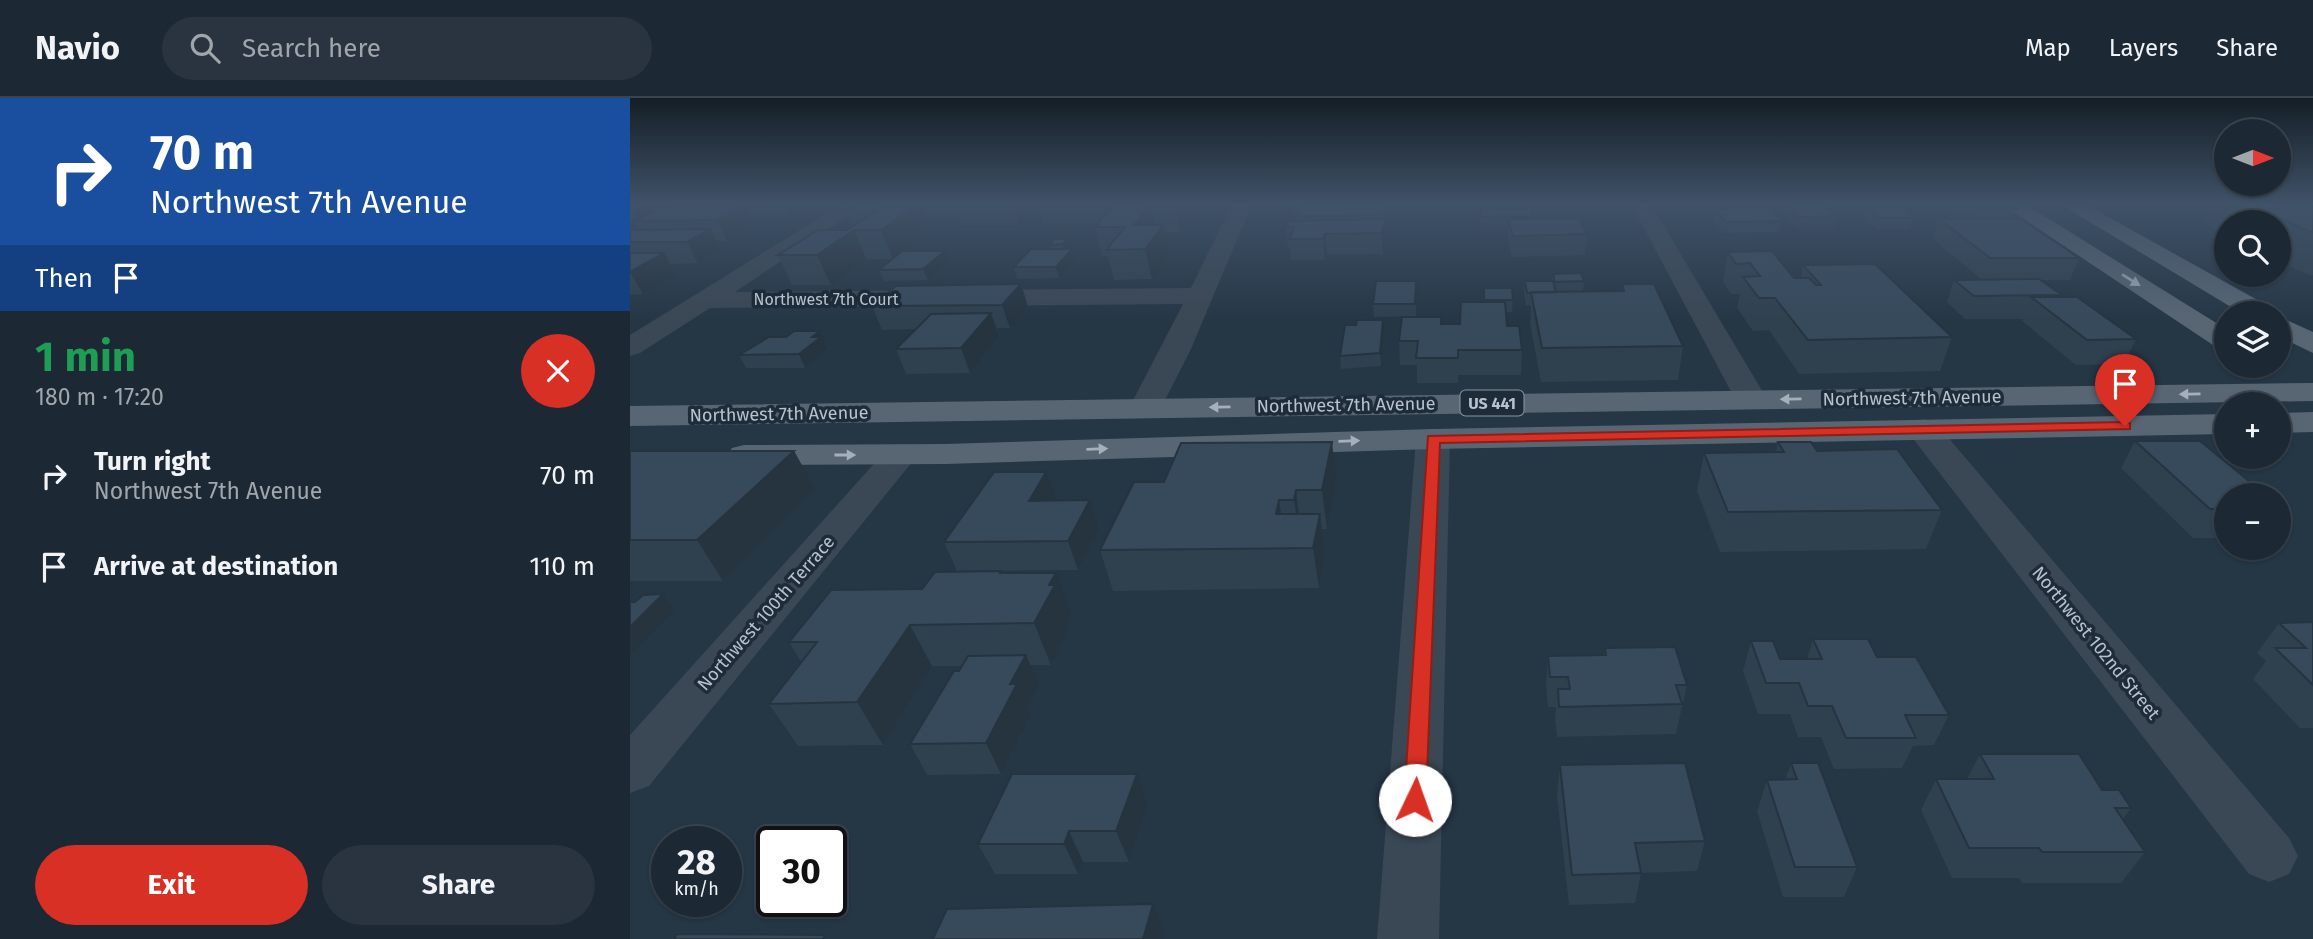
<!DOCTYPE html>
<meta charset="utf-8">
<style>
:root{--surface:#1c2834;--page:#293440;--text:#f1f3f6;--muted:#a0a6ac;--line:#3a444f;--accent:#d93025}
body{margin:0;font-family:"Fira Sans",sans-serif;background:var(--page);color:var(--text);height:100vh;display:flex;flex-direction:column;font-size:26px;white-space:nowrap}
*{box-sizing:border-box;margin:0}
p{font-size:23px;color:var(--muted)}
.icon{flex:none;width:38px;height:38px;fill:none;stroke:currentColor;stroke-width:2;stroke-linecap:round;stroke-linejoin:round}
.map{position:relative;flex:1;overflow:hidden}
.side{display:flex;flex-direction:column;background:var(--surface);width:630px}
.side>*{flex:none}
.banner{background:#1a4fa0;color:#fff;overflow:hidden}
.needle{width:46px;rotate:90deg}
.tools{position:absolute;left:1584px;top:21px;display:grid;gap:14px}
.tools a{display:grid;place-items:center;width:77px;height:77px;border-radius:50%;background:var(--surface);box-shadow:0 2px 5px #0004,0 0 0 2px var(--line);font-size:35px}
.speed{position:absolute;left:21px;top:728px;display:flex;gap:14px;font-size:35px;font-weight:700;text-align:center}
.speed>*{display:grid;place-content:center;width:91px;height:91px;border-radius:50%;background:var(--surface);box-shadow:0 2px 5px #0004,0 0 0 2px var(--line);line-height:1}
.speed small{font-size:18px;font-weight:400}
.speed .limit{border:4px solid #111;border-radius:10px;background:#fff;color:#111}
.pin{position:absolute;display:grid;place-items:center;width:60px;height:60px;color:#fff;margin:-72px -30px;border-radius:50% 50% 50% 0;rotate:-45deg;box-shadow:0 0 7px #0007}
.pin .icon{rotate:45deg}
.me{position:absolute;width:77px;margin:-38px;rotate:3deg;stroke-linejoin:round;filter:drop-shadow(0 0 5px #0008)}
.turn{display:flex;align-items:center;gap:24px;height:147px;padding:0 35px;font-size:32px}
.turn .icon{width:91px;height:91px;stroke-width:2.5}
.turn b{display:block;font-size:49px;line-height:60px}
.then{display:flex;align-items:center;height:66px;padding:0 35px;background:#0003;gap:14px;font-size:26px}
.round{display:grid;place-items:center;flex:none;width:74px;height:74px;border-radius:37px;background:var(--page)}
.summary{display:flex;align-items:center;justify-content:space-between;height:119px;padding:0 35px}
h1{font-size:42px;font-weight:700;line-height:52px;color:#1e9e55}
.cta{display:flex;gap:14px;margin-top:auto;padding:14px 35px}
.cta a{flex:1;height:80px;border-radius:42px;background:var(--accent);color:#fff;font-size:28px;font-weight:700;line-height:80px;text-align:center}
.cta a+a{background:var(--page);color:var(--text)}
ul{padding:0;list-style:none}
li{display:flex;align-items:center;gap:21px;height:91px;padding:0 35px}
li div{flex:1}
li b{display:block;font-size:26px}
li em{font-style:normal}
header{display:flex;align-items:center;gap:42px;box-sizing:border-box;height:98px;padding:0 35px;background:var(--surface);border-bottom:2px solid var(--line)}
header strong{font-size:33px}
nav{display:flex;gap:38px;margin-inline-start:auto;font-size:24px}
.search{width:490px;height:63px;background:var(--page);display:flex;align-items:center;gap:18px;box-sizing:border-box;padding:0 24px;border-radius:38px;color:var(--muted);font-size:26px}
main{display:flex;flex:1;min-height:0}
.map>svg:first-child{display:block}
</style>
<header>
<strong>Navio</strong>
<div class="search"><svg class="icon" aria-label="search" viewBox="0 0 24 24"><circle cx="10" cy="10" r="6"/><path d="M15 15l6 6"/></svg>Search here</div>
<nav><a>Map</a><a>Layers</a><a>Share</a></nav>
</header>
<main>
<section class="side">
<div class="banner">
<div class="turn"><svg class="icon" aria-label="right" viewBox="0 0 24 24"><path d="M7 20v-9h11M14 6l5 5-5 5"/></svg><div><b>70 m</b>Northwest 7th Avenue</div></div>
<div class="then">Then<svg class="icon" aria-label="arrive" viewBox="0 0 24 24"><path d="M6 21V4h12l-3 4 3 4H6"/></svg></div>
</div>
<div class="summary"><div><h1>1 min</h1><p>180 m · 17:20</p></div><a class="round" style="background:#d93025;color:#fff"><svg class="icon" aria-label="close" viewBox="0 0 24 24"><path d="M6 6l12 12M18 6L6 18"/></svg></a></div>
<ul>
<li><svg class="icon" aria-label="right" viewBox="0 0 24 24"><path d="M7 20v-9h11M14 6l5 5-5 5"/></svg><div><b>Turn right</b><p>Northwest 7th Avenue</p></div><em>70 m</em></li>
<li><svg class="icon" aria-label="arrive" viewBox="0 0 24 24"><path d="M6 21V4h12l-3 4 3 4H6"/></svg><div><b>Arrive at destination</b></div><em>110 m</em></li>
</ul>
<div class="cta"><a>Exit</a><a>Share</a></div>
</section>
<div class="map">
<svg width="1683" height="841" viewBox="0 0 1683 841">
<rect width="100%" height="100%" fill="#253645"/>
<g fill="none" stroke-linecap="round" stroke-linejoin="round">
<path fill="#3a4754" fill-rule="evenodd" d="M212 106H236L105 194 561 190 602 106H622L561 251 531 310 526 317 515 320 504 317 499 310 553 206 80 210 10 255 0 258V237Z
M1001 106H1021L1137 301 1132 308 1121 311 1110 308 1105 301Z
M1293 321 1305 324 1659 740 1668 758 1659 776 1639 784 1619 776 1281 338 1276 331 1281 324Z
M803 331 815 334 820 341 809 841H747L786 341 791 334Z
M271 346 283 349 288 356 283 363 19 688 0 695V637L259 349Z"/>
<path fill="#586674" fill-rule="evenodd" d="M1371 106H1395L1596 231V252L1586 249Z
M1430 106H1455L1640 209 1643 215H1611Z
M1648 218 1683 234V255L1648 238Z
M1683 285V303L0 328V308Z
M1683 314V334L1648 335V315Z
M1596 316V336L803 351 315 366 114 367 102 364 97 357 102 350 114 347 315 346 803 331Z"/>
</g>
<path fill="#2f404f" d="M0 106H172L173 110 161 117 120 119 124 128 97 143H87L92 152 68 165 40 166 46 177 13 196 0 197V132H8L4 123H0Z
M227 106H399L402 116 389 127H332L328 117H294L289 121 294 137 273 153 319 164 298 182 254 183 249 172 262 161H236L201 187H162L148 157 217 132 223 128 217 113Z
M408 106H563L564 113 550 134H534L539 156 522 181 484 182 478 158H472L465 129 468 125 414 126Z
M661 106H758L759 125 757 136 756 137V142L753 156 697 157 695 162H661L660 150H658L655 129 665 123 664 118H662Z
M887 106H944V114L903 115V121L957 136 955 157 882 159 878 142V129L851 130 850 111 887 110Z
M1071 106H1129V109H1074Z
M1143 106H1194L1207 118 1204 129H1166L1155 117 1156 111H1148Z
M1217 106H1250L1218 107Z
M1311 106H1379L1386 110 1382 120 1449 160 1440 182H1411L1432 197 1431 199 1506 241 1494 266 1446 267 1392 223 1393 221H1335L1317 204 1324 182 1351 181 1303 141 1309 121 1321 120H1319L1321 114 1313 111 1314 108Z
M1583 106H1683V177H1678L1648 162V124H1596V136L1573 125Z
M1236 109 1283 120 1280 131H1246L1233 120Z
M1085 111 1152 123 1150 134 1093 135 1083 122Z
M438 141 445 162 429 180 387 181 384 169 420 151 419 147Z
M1098 154 1164 180H1171L1173 167 1322 239 1310 273 1169 276 1139 232 1123 233 1107 210 1110 196H1101L1093 184Z
M923 176 954 183 953 194 991 193 992 186 1053 248 1048 282 911 284 900 226 901 207H896L894 195 895 183H922Z
M786 183V218L744 219 743 206Z
M391 186 398 209 380 230H367L369 238 340 275 276 276 266 251 286 231 252 232 242 208Z
M854 190 883 202 882 214H876L877 228 892 252 891 277H828V285H787V267H770L769 243 811 219V226H830L854 204Z
M190 233 196 245 194 247 197 251 175 270H116L109 257 156 239Z
M754 234 751 268 711 271 710 258Z
M1505 343 1596 397V440H1563L1491 370Z
M1148 344 1187 353 1312 412 1296 451 1090 454 1067 393 1074 355 1146 354Z
M0 353H164L185 391 93 483H0Z
M706 381 697 431H692L695 456 689 490 483 493 470 452 504 384Z
M426 402 425 403 460 402 469 431 448 472 327 473 314 444Z
M371 473 372 475 441 516 438 522 440 528 421 567H400L409 587 397 610 401 617 371 676 297 677 280 646 332 568H302L253 647 168 648 139 606 171 564 159 544 292 491Z
M1683 524V630H1670L1623 581 1636 563 1627 555 1649 525Z
M1183 541 1247 559 1319 617 1304 647 1283 648 1272 670 1204 671 1191 639H1168L1160 616H1128L1113 573 1121 543 1150 561H1177Z
M975 550 1057 587 1046 636 927 639 925 622 926 609H918L916 588 918 558 974 557Z
M1350 656 1472 692 1501 710 1493 721 1515 754 1491 785H1392L1389 780H1322L1291 712 1306 681H1337Z
M1161 665 1227 769 1214 799H1153L1127 713 1137 682H1155Z
M930 667 1075 743 1067 773 1011 775 1005 805 939 807 927 698Z
M517 707 499 764H453L448 776H365L348 746Z"/>
<path fill="#263440" d="M19 106H45L22 109 26 116 11 123 5 113Z
M64 106H74L78 112H50Z
M156 106H172L173 110 161 117Z
M261 106H290L294 117 289 121 294 137 263 161 251 132 256 109Z
M383 106H399L402 116 389 127Z
M471 106H482L484 116 475 125Z
M521 106 527 134 504 127Z
M545 106H563L564 113 550 134Z
M758 106 759 125 757 136 756 116Z
M115 108 124 128 97 143 87 122Z
M755 121 756 142 753 156 752 135Z
M533 127 539 156 522 181 515 151Z
M81 131 92 152 68 165 57 144Z
M224 132 236 161 201 187 187 157Z
M695 136 697 157 695 162 693 141Z
M438 141 445 162 429 180 426 169 436 157 433 146Z
M315 153 319 164 298 182 293 171Z
M34 155 46 177 13 196 0 174Z
M391 186 398 209 380 230 372 207Z
M361 215 369 238 340 275 331 250Z
M753 222 754 234 751 268 750 255Z
M190 233 196 245 194 247 197 251 175 270 169 256 182 239Z
M702 344 706 381 697 431 692 392Z
M164 353 185 391 93 483 67 442Z
M416 374 426 402 409 432 399 403Z
M666 392 671 431 670 441 664 402Z
M460 402 469 431 448 472 438 443Z
M649 402 655 442 646 416Z
M690 416 695 456 689 490 683 450Z
M426 475 441 516 438 522 440 528 421 567 404 525 419 487Z
M33 496 44 512 0 558V529Z
M280 527 302 568 253 647 227 604Z
M396 557 409 587 397 610 401 617 371 676 356 645 380 586Z
M507 676 517 707 499 764 486 733Z
M439 733 453 764 448 776 434 746Z
M523 806 534 836 533 841H513Z"/>
<path fill="#374a5c" stroke="#263440" stroke-width="2" d="M0 106H19L5 113H0Z
M29 106H64L59 108 22 109Z
M227 106H261L256 109H284L251 132H224L187 157H148L188 132H217L246 113H217Z
M485 106H545H521L504 127H533L515 151 476 152 495 129H465Z
M664 106H758L756 116 714 118H667L671 108H663Z
M1157 106H1194L1207 118 1169 119Z
M1340 106H1379L1386 110 1351 111Z
M1619 106H1683V135Z
M34 108H115L87 122 4 123Z
M1236 109H1269L1283 120H1249Z
M901 110 903 118 851 119 850 111Z
M1140 110 1152 123 1095 124 1085 111Z
M949 120 957 136 883 138 878 121Z
M1390 120 1449 160H1360L1309 121Z
M755 121 752 135 695 136 693 141H659L664 129H655L658 123Z
M81 131 57 144H0V132Z
M424 141H438L433 146 419 147Z
M401 151H442L426 169H384Z
M272 153H315L293 171 249 172Z
M1142 153 1164 180H1179L1186 187H1191L1173 167 1245 166 1322 239 1178 242 1145 200H1129L1113 179 1130 178 1120 165 1106 166 1098 154Z
M0 155H34L0 174Z
M951 175 954 183 925 184 923 176Z
M1409 181 1432 197 1344 198 1324 182Z
M746 183H786L785 206H743Z
M895 183H923L926 194 897 195Z
M391 186 372 207 242 208 266 188Z
M992 186H1024L1053 248 912 250 901 194 994 193Z
M854 190H882L883 202H854Z
M1401 199H1447L1506 241 1457 242Z
M831 204H875L877 228H889L892 252H828V260H786L788 243H769L772 219H811V226H830Z
M361 215 331 250 266 251 301 216Z
M727 222H753L750 255 710 258 715 227H726Z
M164 233H190L182 239H191L169 256 109 257 139 239H156Z
M1505 343H1570L1636 397H1596V411H1580Z
M702 344 692 392H666L664 402H649L646 416H690L683 450 470 452 504 384H534L551 345Z
M1148 344H1181L1187 353 1267 351 1312 412 1098 414 1074 355 1154 354Z
M0 353H164L67 442H0Z
M364 374H416L399 403 460 402 438 443 314 444Z
M371 473 370 475H426L419 487H425L404 525 280 527 227 604 139 606 187 544H159L201 492 292 491 305 474Z
M33 496 0 529V504H5L13 497Z
M1683 524V587L1645 550H1676L1649 525Z
M1183 541H1238L1247 559H1286L1319 617H1275L1286 640H1216L1202 608H1178L1169 585H1136L1121 543H1143L1150 561H1192Z
M1045 549 1057 587H1046L1052 606 929 609 928 591H940L938 579H920L918 558 976 557 975 550Z
M396 557 380 586H387L356 645 280 646 324 573H329L338 558Z
M1350 656H1449L1472 692H1489L1501 710H1485L1515 754H1412L1409 750H1339L1306 681H1364Z
M1055 665 1075 743 1005 745 1011 775 942 777 930 667Z
M1161 665H1188L1227 769H1165L1137 682 1167 681Z
M382 676H507L486 733H439L434 746H348Z
M523 806 513 841H303L317 811Z
M47 836 195 837 193 841H44Z"/>
<defs><path id="oneway-solid" d="M-6-.8H1V-3.2L6.5 0L1 3.2V.8H-6Z" transform="scale(1.75)"/></defs>
<g fill="#a4b0bc">
<use href="#oneway-solid" transform="translate(1501 182) rotate(32)"/>
<use href="#oneway-solid" transform="translate(1560 296) rotate(179)"/>
<use href="#oneway-solid" transform="translate(1161 301) rotate(179)"/>
<use href="#oneway-solid" transform="translate(590 309) rotate(179)"/>
<use href="#oneway-solid" transform="translate(719 343) rotate(-2)"/>
<use href="#oneway-solid" transform="translate(467 351) rotate(-2)"/>
<use href="#oneway-solid" transform="translate(215 357)"/>
</g>
<linearGradient id="sky" x2="0" y2="1"><stop stop-color="#141e26"/><stop offset="0.47" stop-color="#405268"/><stop offset="1" stop-color="#405268" stop-opacity="0"/></linearGradient>
<rect width="1683" height="224" fill="url(#sky)"/>
<path fill="#d93025" stroke="#8d1f18" stroke-width="2" d="M1495 324 1500 325V331L810 345 796 702 793 709 785 712 777 709 774 702 798 338Z"/>
<g text-anchor="middle" dominant-baseline="central" stroke-width="7" stroke-linejoin="round" paint-order="stroke">
<g font-size="16" fill="#b7c2ce" stroke="#1e2c3a">
<text x="196" y="201">Northwest 7th Court</text>
</g>
<rect fill="#1e2c3a" stroke="#8995a2" stroke-width="2" x="830.5" y="292.5" width="63" height="25" rx="5"/>
<g font-size="16" font-weight="bold" fill="#b7c2ce">
<text x="862" y="305">US 441</text>
</g>
<g font-size="18" fill="#b7c2ce" stroke="#1e2c3a">
<text transform="translate(1282 300) rotate(-1)">Northwest 7th Avenue</text>
<text transform="translate(716 307) rotate(-1)">Northwest 7th Avenue</text>
<text transform="translate(149 316) rotate(-1)">Northwest 7th Avenue</text>
<text transform="translate(136 515) rotate(-49)">Northwest 100th Terrace</text>
<text transform="translate(1466 545) rotate(51)">Northwest 102nd Street</text>
</g>
</g>
</svg>
<div class="tools">
<a><svg class="needle" viewBox="-14 -14 28 28"><path d="M0-13l5 13h-10z" fill="#e53935"/><path d="M0 13l5-13h-10z" fill="#a0a6ac"/></svg></a>
<a><svg class="icon" aria-label="search" viewBox="0 0 24 24"><circle cx="10" cy="10" r="6"/><path d="M15 15l6 6"/></svg></a>
<a><svg class="icon" aria-label="layers" viewBox="0 0 24 24"><path d="M12 4l9 5-9 5-9-5zM3 14l9 5 9-5"/></svg></a>
<a>+</a>
<a>−</a>
</div>
<div class="speed"><div>28<small>km/h</small></div><div class="limit">30</div></div>
<div class="pin" style="left:1495px;top:328px;background:#d93025"><svg class="icon" aria-label="arrive" viewBox="0 0 24 24"><path d="M6 21V4h12l-3 4 3 4H6"/></svg></div>
<svg class="me" style="left:785px;top:702px" viewBox="-20 -20 40 40"><circle r="19" fill="#fff"/><path d="M0-13L10 11 0 6-10 11z" fill="#d93025"/></svg>
</div>
</main>
